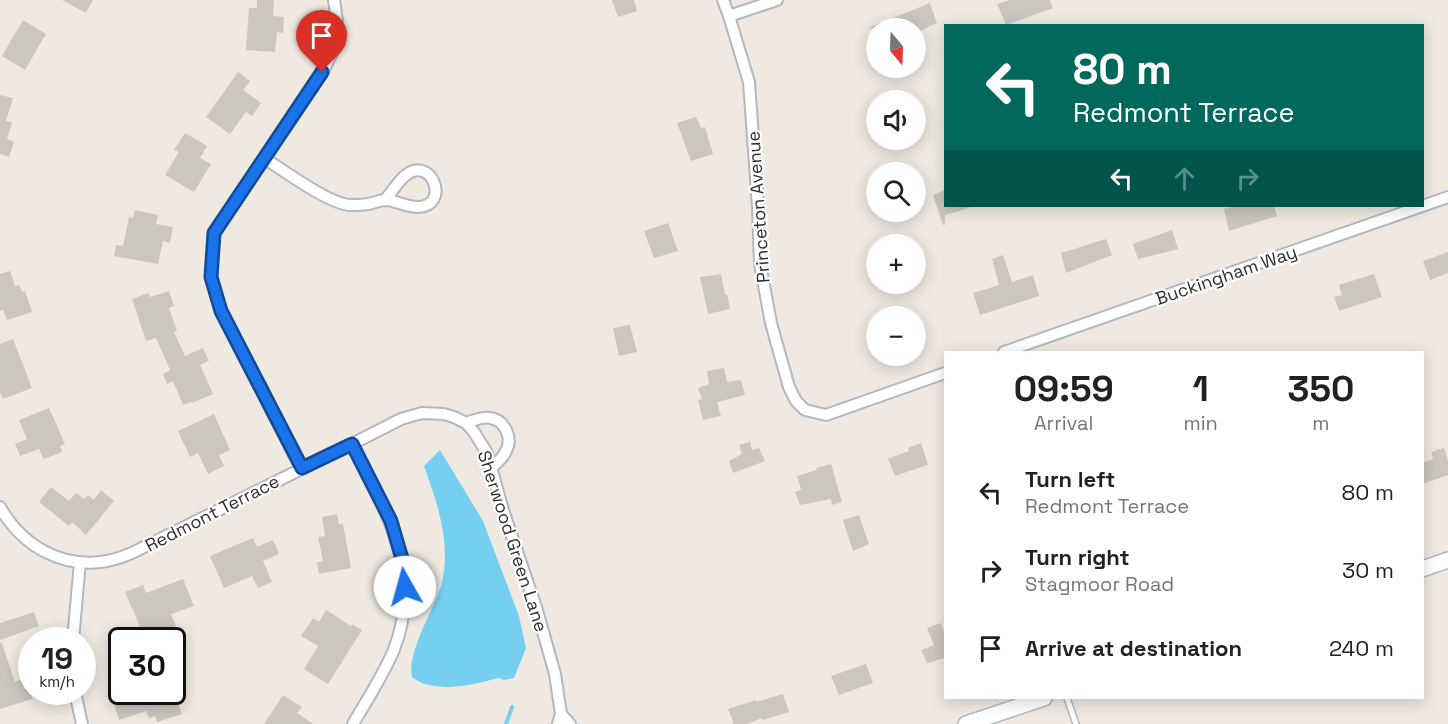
<!DOCTYPE html>
<meta charset="utf-8">
<style>
:root{--surface:#fff;--page:#f6f6f6;--text:#222;--muted:#767676}
body{margin:0;font-family:"Space Grotesk",sans-serif;background:var(--page);color:var(--text);height:100vh;display:flex;flex-direction:column;font-size:22px;white-space:nowrap}
*{box-sizing:border-box;margin:0}
p{font-size:20px;color:var(--muted)}
.icon{flex:none;width:33px;height:33px;fill:none;stroke:currentColor;stroke-width:2;stroke-linecap:round;stroke-linejoin:round}
.map{position:relative;flex:1;overflow:hidden}
.sheet{position:absolute;left:944px;top:351px;width:480px;height:348px;display:flex;flex-direction:column;background:var(--surface);border-radius:0px;box-shadow:0 3px 15px #0003}
.sheet>*{flex:none}
.guide{position:absolute;left:944px;top:24px;width:480px;height:183px;border-radius:0px;box-shadow:0 3px 15px #0003;background:#00695c;color:#fff;overflow:hidden}
.needle{width:39px;rotate:161deg}
.tools{position:absolute;left:866px;top:18px;display:grid;gap:12px}
.tools a{display:grid;place-items:center;width:60px;height:60px;border-radius:50%;background:var(--surface);box-shadow:0 3px 15px #0003;font-size:30px}
.speed{position:absolute;left:18px;top:627px;display:flex;gap:12px;font-size:30px;font-weight:700;text-align:center}
.speed>*{display:grid;place-content:center;width:78px;height:78px;border-radius:50%;background:var(--surface);box-shadow:0 3px 15px #0003;line-height:1}
.speed small{font-size:15px;font-weight:400}
.speed .limit{border:3px solid #111;border-radius:9px;background:#fff;color:#111}
.pin{position:absolute;display:grid;place-items:center;width:51px;height:51px;color:#fff;margin:-62px -26px;border-radius:50% 50% 50% 0;rotate:-45deg;box-shadow:0 0 6px #0007}
.pin .icon{rotate:45deg}
.me{position:absolute;width:66px;margin:-33px;rotate:353deg;stroke-linejoin:round;filter:drop-shadow(0 0 4px #0008)}
.turn{display:flex;align-items:center;gap:21px;height:126px;padding:0 30px;font-size:27px}
.turn .icon{width:78px;height:78px;stroke-width:2.5}
.turn b{display:block;font-size:42px;line-height:51px}
.lanes{display:flex;align-items:center;height:57px;padding:0 30px;background:#0003;justify-content:center;gap:30px;direction:ltr}
.lanes .off{opacity:.35}
.eta{display:flex;justify-content:space-evenly;align-items:center;height:102px;text-align:center}
.eta b{font-size:36px;font-weight:700;line-height:42px}
ul{padding:0;list-style:none}
li{display:flex;align-items:center;gap:18px;height:78px;padding:0 30px}
li div{flex:1}
li b{display:block;font-size:22px}
li em{font-style:normal}
.map>svg:first-child{display:block}
</style>
<div class="map">
<svg width="1448" height="724" viewBox="0 0 1448 724">
<rect width="100%" height="100%" fill="#efe9e1"/>
<path fill="#75cff0" d="M440 450 483 521 519 616 526 648 514 678 504 680 498 678C476 684 449 691 425 684 421 683 416 680 412 677 407 651 433 612 441 586 452 545 438 505 424 466Z"/>
<g fill="none" stroke-linecap="round" stroke-linejoin="round">
<path stroke="#75cff0" stroke-width="4" d="M506 724 512 707"/>
</g>
<path fill="#cbc7bf" d="M62 0H93L86 13Z
M257 0H274L273 16 284 17 283 33 277 32 275 52 246 50 249 8H257Z
M612 0H634L637 11 618 17Z
M1010 0H1050L1053 8 1006 25 997 4Z
M930 3 937 23 915 33V28H868Z
M23 20 46 34 25 70 2 56Z
M238 72 250 81 243 90 261 103 252 116 246 112 230 134 206 117Z
M0 95 13 98 6 121 12 122 7 139 14 142 9 157 0 154Z
M696 117 701 128 705 127 713 154 691 161 677 123Z
M185 133 207 146 200 158 211 164 194 192 165 175 179 152 174 150Z
M945 190V206H969V208L945 215V225H943L933 195Z
M1236 206H1274L1277 216 1229 231 1224 209Z
M135 210 158 215 156 224 173 227 170 243 163 241 158 264 114 256 116 245 123 246 129 217 133 218Z
M668 223 678 251 654 258 644 231Z
M1172 230 1178 249 1138 259 1133 244Z
M1106 239 1112 255 1066 273 1061 253Z
M1448 252V273L1430 280 1423 261Z
M1003 255 1012 282 1033 275 1039 296 980 315 973 293 999 285 992 259Z
M10 271 15 286 19 285 22 292 25 291 32 312 7 320 3 309 0 311V274Z
M721 274 725 295 727 294 730 309 708 314 700 277Z
M1374 274 1382 297 1339 311 1334 297 1342 295 1339 285Z
M169 291 174 306 169 308 177 331 174 332 185 356 203 348 209 361 200 365 213 394 192 403 191 402 183 405 173 381 167 384 163 374 170 370 156 338 146 341 132 299 148 293 150 297Z
M630 325 637 352 619 356 613 328Z
M13 339 32 388 3 399 0 392V344Z
M724 368 727 382 741 380 745 395 717 402 721 416 703 420 698 400 702 399 698 388 709 384 707 371Z
M49 408 65 444 60 446 62 452 44 459 39 449 20 456 15 444 27 439 19 420Z
M214 414 230 450 219 455 224 466 208 474 198 453 190 457 178 431Z
M750 442 752 450 759 448 765 461 733 473 729 461 742 454 739 445Z
M921 443 928 465 895 476 888 459 909 451 908 448Z
M1444 448 1448 460V475L1422 484V463L1433 459 1431 452Z
M831 464 842 502 832 505 831 499 800 505 795 492 801 490 797 476 817 470 816 468Z
M51 487 69 501 76 493 84 499 88 495 94 500 101 490 114 501 86 535 72 522 69 526 39 502Z
M337 514 339 524H343L351 568 319 574 317 562 323 561 318 537 325 536 322 517Z
M859 515 869 544 853 551 843 520Z
M253 538 257 547 273 540 279 554 263 561 272 582 258 588 252 576 224 588 210 556Z
M183 579 194 606 171 614 176 626 144 638 133 609H132L125 592 143 585 146 593Z
M326 610 351 626 352 624 362 630 328 684 304 669 318 646 301 636 313 618 319 622Z
M34 612 39 626 0 640V623Z
M941 623 945 635V658L927 663 921 650 934 645 927 628Z
M0 643H2L15 682 22 679 25 687 32 685V699L0 709Z
M866 664 873 683 839 695 831 676Z
M134 692H174L182 714 157 722 155 716 149 718 146 711 119 720 114 704 136 697Z
M783 694 789 712 763 720 762 718 747 724H734L728 709 756 700V702Z
M283 695 302 707 297 713 313 724H264Z"/>
<g fill="none" stroke-linecap="round" stroke-linejoin="round">
<defs>
<path id="lane" d="M1067 698 1076 724"/>
<path id="street" d="M723 0 729 16 749 82 758 207 760 264 771 323 789 387 796 401 805 410 826 415 945 373
M729 16 777 0
M264 158C283 170 329 204 350 205 356 205 362 205 368 204 374 203 380 200 386 200 397 201 407 207 418 207 451 206 432 155 406 175 399 180 391 193 385 200
M1004 352 1448 197
M466 423C473 421 482 416 490 418 505 420 513 438 506 451 503 458 496 464 490 469
M352 444 401 419 422 413 444 414 454 417 466 423 474 432 487 453 503 510 536 607 555 674 561 714 558 724
M301 468 221 311 211 277 214 233 323 72 334 48 337 21 334 0
M0 507C22 546 62 569 107 561 118 559 128 555 138 550L352 444C386 512 425 573 393 652 382 677 367 700 353 724
M73 640 80 562
M75 692 82 724
M561 714 570 724"/>
<path id="secondary" d="M1422 569 1448 560
M966 724 1044 698"/>
</defs>
<use href="#lane" stroke="#b4b7c1" stroke-width="8"/>
<use href="#street" stroke="#b4b7c1" stroke-width="14"/>
<use href="#secondary" stroke="#b4b7c1" stroke-width="18"/>
<use href="#lane" stroke="#fff" stroke-width="5"/>
<use href="#street" stroke="#fff" stroke-width="10"/>
<use href="#secondary" stroke="#fff" stroke-width="15"/>
</g>
<g fill="none" stroke-linecap="round" stroke-linejoin="round">
<defs>
<path id="route" d="M322 72 214 233 211 277 221 311 302 468 352 444 391 521 403 562 405 587"/>
</defs>
<use href="#route" stroke="#114b97" stroke-width="15"/>
<use href="#route" stroke="#1a73e8" stroke-width="10"/>
</g>
<g text-anchor="middle" dominant-baseline="central" stroke-width="4.5" stroke-linejoin="round" paint-order="stroke">
<g font-size="18" fill="#2e2e2e" stroke="#fff">
<text transform="translate(758 207) rotate(-94)">Princeton Avenue</text>
<text transform="translate(1226 275) rotate(-19)">Buckingham Way</text>
<text transform="translate(212 513) rotate(-27)">Redmont Terrace</text>
<text transform="translate(513 541) rotate(72)">Sherwood Green Lane</text>
</g>
</g>
</svg>
<div class="tools">
<a><svg class="needle" viewBox="-14 -14 28 28"><path d="M0-13l5 13h-10z" fill="#e53935"/><path d="M0 13l5-13h-10z" fill="#767676"/></svg></a>
<a><svg class="icon" aria-label="sound" viewBox="0 0 24 24"><path d="M4 9h4l5-4v14l-5-4H4zM17 9q2 3 0 6"/></svg></a>
<a><svg class="icon" aria-label="search" viewBox="0 0 24 24"><circle cx="10" cy="10" r="6"/><path d="M15 15l6 6"/></svg></a>
<a>+</a>
<a>−</a>
</div>
<div class="speed"><div>19<small>km/h</small></div><div class="limit">30</div></div>
<div class="pin" style="left:322px;top:72px;background:#d93025"><svg class="icon" aria-label="arrive" viewBox="0 0 24 24"><path d="M6 21V4h12l-3 4 3 4H6"/></svg></div>
<svg class="me" style="left:405px;top:587px" viewBox="-20 -20 40 40"><circle r="19" fill="#fff"/><path d="M0-13L10 11 0 6-10 11z" fill="#1a73e8"/></svg>
<div class="guide">
<div class="turn"><svg class="icon" aria-label="left" viewBox="0 0 24 24"><path d="M17 20v-9H6M10 6l-5 5 5 5"/></svg><div><b>80 m</b>Redmont Terrace</div></div>
<div class="lanes"><svg class="icon" aria-label="left" viewBox="0 0 24 24"><path d="M17 20v-9H6M10 6l-5 5 5 5"/></svg><svg class="icon off" aria-label="ahead" viewBox="0 0 24 24"><path d="M12 20V5M6 11l6-6 6 6"/></svg><svg class="icon off" aria-label="right" viewBox="0 0 24 24"><path d="M7 20v-9h11M14 6l5 5-5 5"/></svg></div>
</div>
<section class="sheet">
<div class="eta">
<div><b>09:59</b><p>Arrival</p></div>
<div><b>1</b><p>min</p></div>
<div><b>350</b><p>m</p></div>
</div>
<ul>
<li><svg class="icon" aria-label="left" viewBox="0 0 24 24"><path d="M17 20v-9H6M10 6l-5 5 5 5"/></svg><div><b>Turn left</b><p>Redmont Terrace</p></div><em>80 m</em></li>
<li><svg class="icon" aria-label="right" viewBox="0 0 24 24"><path d="M7 20v-9h11M14 6l5 5-5 5"/></svg><div><b>Turn right</b><p>Stagmoor Road</p></div><em>30 m</em></li>
<li><svg class="icon" aria-label="arrive" viewBox="0 0 24 24"><path d="M6 21V4h12l-3 4 3 4H6"/></svg><div><b>Arrive at destination</b></div><em>240 m</em></li>
</ul>
</section>
</div>
